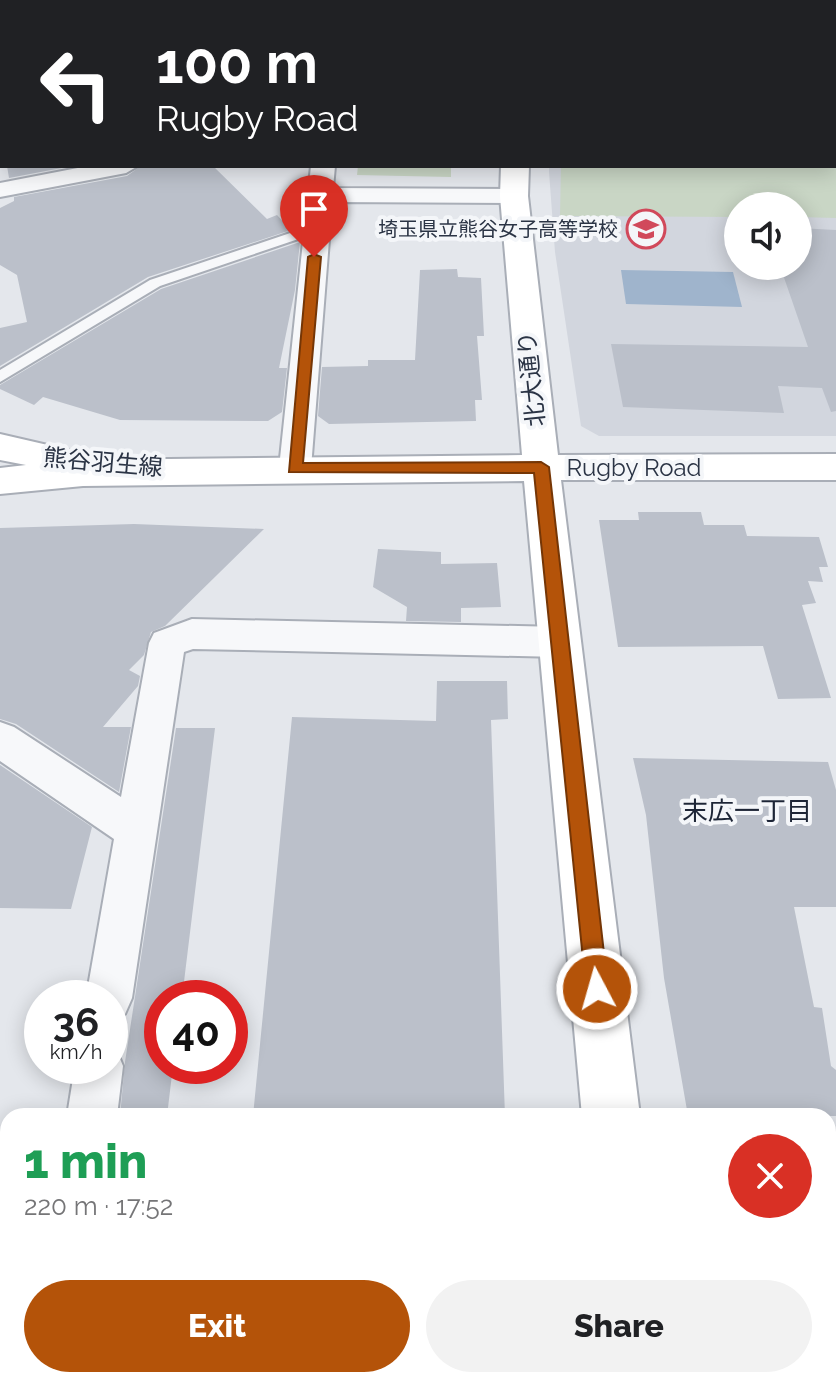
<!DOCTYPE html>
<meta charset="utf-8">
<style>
:root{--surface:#fff;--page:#f2f2f2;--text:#202124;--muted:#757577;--accent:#b45309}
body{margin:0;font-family:Raleway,"Noto Sans JP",sans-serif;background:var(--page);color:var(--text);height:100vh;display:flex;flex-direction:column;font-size:30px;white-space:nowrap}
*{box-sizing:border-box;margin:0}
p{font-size:26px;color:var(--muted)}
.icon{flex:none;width:44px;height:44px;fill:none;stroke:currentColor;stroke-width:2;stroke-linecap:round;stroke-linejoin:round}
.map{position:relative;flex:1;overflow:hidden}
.drawer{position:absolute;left:0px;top:1108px;width:836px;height:280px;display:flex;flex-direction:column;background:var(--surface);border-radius:24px 24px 0 0;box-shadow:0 4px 20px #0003}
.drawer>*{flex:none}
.top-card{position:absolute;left:0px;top:0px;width:836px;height:168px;box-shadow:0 4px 20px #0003;background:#202124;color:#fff;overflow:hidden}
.buttons{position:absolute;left:724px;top:192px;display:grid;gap:16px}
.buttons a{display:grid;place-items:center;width:88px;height:88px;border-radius:50%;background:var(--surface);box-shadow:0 4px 20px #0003;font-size:40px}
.speed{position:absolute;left:24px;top:980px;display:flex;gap:16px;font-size:40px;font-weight:700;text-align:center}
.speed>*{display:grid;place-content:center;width:104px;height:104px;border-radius:50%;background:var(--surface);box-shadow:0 4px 20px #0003;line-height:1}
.speed small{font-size:20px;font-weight:400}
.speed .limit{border:12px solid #d22;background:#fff;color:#111}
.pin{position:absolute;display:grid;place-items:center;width:68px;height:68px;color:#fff;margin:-82px -34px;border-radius:50% 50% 50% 0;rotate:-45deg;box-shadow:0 0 8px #0007}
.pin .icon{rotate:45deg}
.me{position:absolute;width:88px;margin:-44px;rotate:354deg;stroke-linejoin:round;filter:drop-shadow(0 0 6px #0008)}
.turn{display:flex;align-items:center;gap:28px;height:168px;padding:0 24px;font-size:36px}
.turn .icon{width:104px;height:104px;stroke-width:2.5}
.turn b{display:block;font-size:56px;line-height:68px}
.round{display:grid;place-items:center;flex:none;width:84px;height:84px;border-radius:42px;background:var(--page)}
.overview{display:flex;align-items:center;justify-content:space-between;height:136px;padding:0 24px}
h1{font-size:48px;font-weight:800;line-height:60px;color:#1e9e55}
.cta{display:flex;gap:16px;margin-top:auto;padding:16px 24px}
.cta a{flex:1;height:92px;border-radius:48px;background:var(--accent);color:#fff;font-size:32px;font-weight:800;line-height:92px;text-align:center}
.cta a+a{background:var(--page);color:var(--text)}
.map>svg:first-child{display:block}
</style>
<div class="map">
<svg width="836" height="1388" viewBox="0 0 836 1388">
<rect width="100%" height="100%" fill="#e4e7ec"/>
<path fill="#d2d6de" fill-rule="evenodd" d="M580 0H836V436H599L581 426 555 252 549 172V166H834V2ZM738 206H798V266H738Z"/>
<path fill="#c9d6c5" d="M586 1H836V218L798 217V206H738V217L560 216 561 166H834V2Z
M358 166H451V177L357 175Z
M0 1245H8V1380H132L135 1388H0Z"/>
<path fill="#9fb4cc" d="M621 270 733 272 742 307 626 304Z"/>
<path fill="#bbc0ca" d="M7 166H72L9 178Z
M141 166H213L267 219 277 215 291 230 148 277 0 366V328L27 322 17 275 0 265V208L14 201V197L127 176Z
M798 228 836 230V411L831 412 822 388 778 386 784 413 623 407 611 344 808 347 780 266H798Z
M300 242 295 290 279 368H287L282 412 268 421 120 420 43 397 34 405 0 389V385L161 289Z
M457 269 458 277 481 278 484 336H477L482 400H475L476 421 329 424 318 416 322 367 368 366V360H415L420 270Z
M638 512H701L704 525H744L747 536 819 537 828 567H819L823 582 808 581 816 603 802 605 831 698 778 699 763 646 618 647 599 520H639Z
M134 524 264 529 165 626 151 632 144 655 129 670 140 676 138 686 103 727H131L119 792 16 724 0 719V528Z
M378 549 441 552V564L497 563 501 607 461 608V622L406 621 407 607 373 587Z
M437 681H507L508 719 491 720 505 1116H253L292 717 436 721Z
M176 728H215L182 998H162V1066H173L167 1116H120L125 1062Z
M633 758 828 762 836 790V907H794L814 1007 822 1008 831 1066 836 1070V1116H688L664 978 646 815Z
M0 765 92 827 71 909 0 908Z"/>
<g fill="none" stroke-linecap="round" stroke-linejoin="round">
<defs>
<path id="lane" d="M317 224 322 225V231L160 286 0 382V370L150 280Z"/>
<path id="street" d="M225 0H245V2H225Z
M334 0H354V2H334Z
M88 166H138L126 173 0 197V183Z
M311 166H335L333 188 514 189 526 196 514 203 332 202 311 468 306 476 295 479 284 476 279 468Z
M192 619 560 627 573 632 578 642 573 652 560 657 193 649 184 652 132 998 125 1014 110 1021V998H86L114 839 0 761V722L14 727 121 797 149 643 154 633Z
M110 1046 116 1049 123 1066 117 1116H67L75 1066H110Z
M828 1271 836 1274V1336L828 1333Z
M137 1380H193L196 1388H140Z"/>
<path id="secondary" d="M501 166H529L528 196 558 455 836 454V480H561L640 1116H582L524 481 83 486 0 494V468L26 465 0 460V434L78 452 83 460 522 455 500 196Z
M0 1185H8V1245H0Z
M604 1380H670L671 1388H605Z"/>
</defs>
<use href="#lane" stroke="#a9aeb7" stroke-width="4"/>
<use href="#street" stroke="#a9aeb7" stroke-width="4"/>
<use href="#secondary" stroke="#a9aeb7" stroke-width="4"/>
<use href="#lane" fill="#f7f8fa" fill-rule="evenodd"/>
<use href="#street" fill="#f7f8fa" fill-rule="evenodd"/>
<use href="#secondary" fill="#fff" fill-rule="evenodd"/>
</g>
<path fill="#b45309" stroke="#753606" stroke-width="2" d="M314 254 321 257 303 463 541 462 549 467 608 989 605 997 597 1000 589 997 586 989 534 473 289 472 308 257Z"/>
<defs>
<symbol id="school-ring" viewBox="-11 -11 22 22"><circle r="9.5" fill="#f4f6f9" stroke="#d1495b" stroke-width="1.5"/><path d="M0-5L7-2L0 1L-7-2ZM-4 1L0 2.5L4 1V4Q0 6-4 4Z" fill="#d1495b"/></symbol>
</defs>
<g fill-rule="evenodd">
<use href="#school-ring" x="624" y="207" width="44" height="44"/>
</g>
<g text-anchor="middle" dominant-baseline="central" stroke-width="8" stroke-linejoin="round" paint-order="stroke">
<g font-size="20" fill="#2b3445" stroke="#f4f6f9" text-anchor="end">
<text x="618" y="229">埼玉県立熊谷女子高等学校</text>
</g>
<g font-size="24" fill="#2b3445" stroke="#f4f6f9">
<text transform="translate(531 379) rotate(-96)">北大通り</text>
<text transform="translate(103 462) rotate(5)">熊谷羽生線</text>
<text x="634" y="467">Rugby Road</text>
</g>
<g font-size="26" fill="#1d2536" stroke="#f4f6f9">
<text x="747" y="811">末広一丁目</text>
</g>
</g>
</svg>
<div class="buttons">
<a><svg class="icon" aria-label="sound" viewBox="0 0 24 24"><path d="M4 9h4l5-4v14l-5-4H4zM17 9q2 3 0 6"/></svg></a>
</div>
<div class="speed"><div>36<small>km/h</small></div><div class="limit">40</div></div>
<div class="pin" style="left:314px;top:257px;background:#d93025"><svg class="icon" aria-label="arrive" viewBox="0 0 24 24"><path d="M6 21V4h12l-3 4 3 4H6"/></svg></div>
<svg class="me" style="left:597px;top:989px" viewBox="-20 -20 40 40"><circle r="17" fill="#b45309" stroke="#fff" stroke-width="3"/><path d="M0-11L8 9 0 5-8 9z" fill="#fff"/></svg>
<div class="top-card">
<div class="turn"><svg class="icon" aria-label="left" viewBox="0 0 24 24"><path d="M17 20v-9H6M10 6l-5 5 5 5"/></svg><div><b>100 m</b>Rugby Road</div></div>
</div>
<section class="drawer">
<div class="overview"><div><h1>1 min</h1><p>220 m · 17:52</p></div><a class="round" style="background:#d93025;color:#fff"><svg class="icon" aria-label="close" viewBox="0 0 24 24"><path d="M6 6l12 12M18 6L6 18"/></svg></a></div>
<div class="cta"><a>Exit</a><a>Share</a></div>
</section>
</div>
